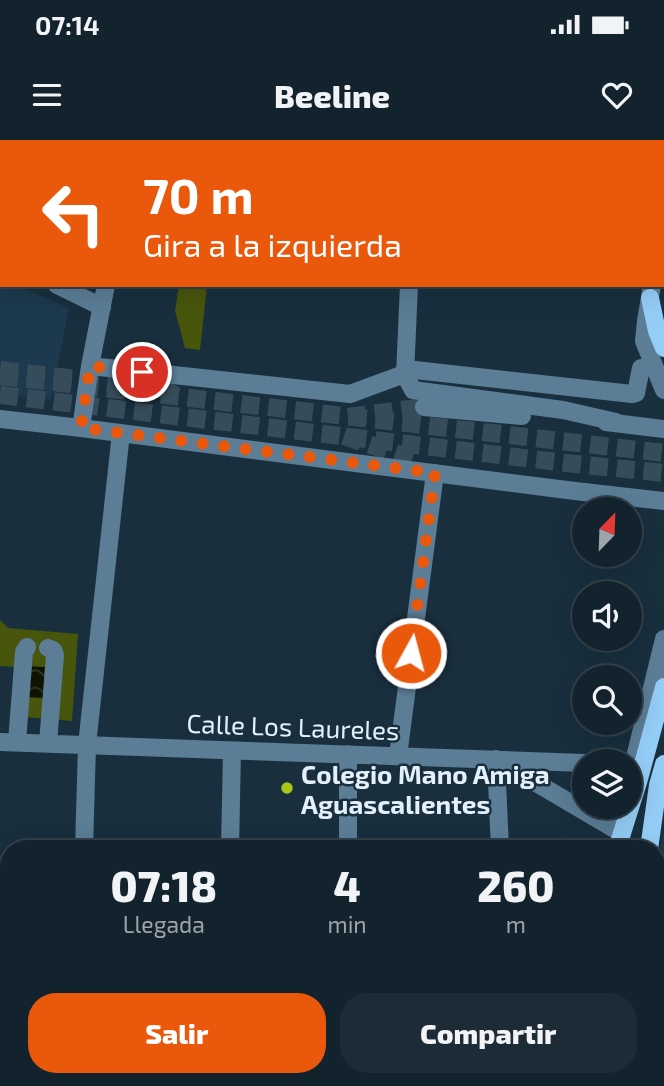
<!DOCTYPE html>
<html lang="es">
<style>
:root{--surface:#13232e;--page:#1c2b36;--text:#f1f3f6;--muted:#9da4aa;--line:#32404a;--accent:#ea580c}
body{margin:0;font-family:"Exo 2",sans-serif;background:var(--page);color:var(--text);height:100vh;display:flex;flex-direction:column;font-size:26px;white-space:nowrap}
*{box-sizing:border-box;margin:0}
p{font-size:23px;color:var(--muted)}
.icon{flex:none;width:38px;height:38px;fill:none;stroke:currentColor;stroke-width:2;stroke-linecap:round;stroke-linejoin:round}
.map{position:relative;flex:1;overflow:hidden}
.panel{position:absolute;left:0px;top:700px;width:665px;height:247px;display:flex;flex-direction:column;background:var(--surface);border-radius:28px 28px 0 0;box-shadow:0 7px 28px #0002,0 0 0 2px var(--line)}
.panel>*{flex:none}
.hud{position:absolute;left:0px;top:0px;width:665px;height:147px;box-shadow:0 7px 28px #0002,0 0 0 2px var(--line);background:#ea580c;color:#fff;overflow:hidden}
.needle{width:46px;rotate:23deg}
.fabs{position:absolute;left:572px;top:357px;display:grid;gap:14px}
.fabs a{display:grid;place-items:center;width:70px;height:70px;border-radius:50%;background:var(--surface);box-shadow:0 7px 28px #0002,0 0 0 2px var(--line);font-size:35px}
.pin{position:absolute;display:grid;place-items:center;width:60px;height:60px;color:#fff;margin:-30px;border:4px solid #fff;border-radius:50%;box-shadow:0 2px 7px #0007}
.me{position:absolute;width:77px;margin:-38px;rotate:7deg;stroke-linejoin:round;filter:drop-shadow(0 0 5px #0008)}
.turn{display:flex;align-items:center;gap:24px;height:147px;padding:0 28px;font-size:32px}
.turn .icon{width:91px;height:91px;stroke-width:2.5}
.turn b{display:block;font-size:49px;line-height:60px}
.eta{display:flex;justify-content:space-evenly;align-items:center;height:119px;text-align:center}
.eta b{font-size:42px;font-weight:800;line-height:49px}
.action{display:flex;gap:14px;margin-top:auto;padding:14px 28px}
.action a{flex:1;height:80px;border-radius:28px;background:var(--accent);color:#fff;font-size:28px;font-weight:800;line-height:80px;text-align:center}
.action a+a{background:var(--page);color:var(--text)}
.status{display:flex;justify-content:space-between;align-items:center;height:49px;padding:0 35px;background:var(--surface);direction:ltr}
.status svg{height:19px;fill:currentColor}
header{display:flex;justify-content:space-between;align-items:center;height:91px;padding:0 28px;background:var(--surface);font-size:32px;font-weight:800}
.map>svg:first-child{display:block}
</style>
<div class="status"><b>07:14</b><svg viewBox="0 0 49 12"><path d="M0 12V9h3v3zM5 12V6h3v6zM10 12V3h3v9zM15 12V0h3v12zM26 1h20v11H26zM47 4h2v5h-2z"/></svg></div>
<header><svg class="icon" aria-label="menu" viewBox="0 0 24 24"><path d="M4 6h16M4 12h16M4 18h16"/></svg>Beeline<svg class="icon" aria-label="heart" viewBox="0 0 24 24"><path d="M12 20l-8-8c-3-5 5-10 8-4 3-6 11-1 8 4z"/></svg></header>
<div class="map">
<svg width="664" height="946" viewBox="0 0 664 946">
<defs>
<pattern id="water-waves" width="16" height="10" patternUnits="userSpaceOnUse" patternTransform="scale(1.75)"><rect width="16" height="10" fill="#0f1400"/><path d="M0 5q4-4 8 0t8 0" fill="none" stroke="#323626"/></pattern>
</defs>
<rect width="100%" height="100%" fill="#192f3e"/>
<path fill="#1c394d" d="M0 138 2 139V145H16L69 168 51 260 0 254Z
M664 692V840L656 824V724Z"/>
<path fill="#48560c" d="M179 145H207L200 210 185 208 175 171Z
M0 480 8 488 78 494 72 581 13 576 17 527 0 526Z"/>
<path fill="url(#water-waves)" d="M25 526 45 527 44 558 23 557Z"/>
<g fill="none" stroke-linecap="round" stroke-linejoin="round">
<path stroke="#374c5a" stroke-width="18" stroke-dasharray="18 9" stroke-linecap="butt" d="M0 230 163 249 176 256
M348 277 424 267
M344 296 419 321"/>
<path stroke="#374c5a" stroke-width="18" stroke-dasharray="18 9" stroke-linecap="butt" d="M0 236 664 313
M0 255 566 323 664 333"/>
<path stroke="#5b7d96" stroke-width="18" d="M138 2 139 0
M417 2V0
M663 98 664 95
M0 118 2 119
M57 145 102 167
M409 145 405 235 413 250 563 270 616 282
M652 145 646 181 644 201 664 250
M90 226 350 254 415 230 632 254 636 253 641 228
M424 267 522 276
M0 279 81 288 575 351 664 361
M606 282 664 289
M81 288 90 226 106 145
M48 508 53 510 55 515 48 603
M0 602 584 623
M17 602 24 512 27 507
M398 616 435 333
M496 619 500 709
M499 621 618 691
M630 638 664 499
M84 709 87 605 121 293
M230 709 232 611
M348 709V614
M0 891 9 892
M78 946V938
M225 946 226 938
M347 946V938"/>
<path stroke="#94cdf6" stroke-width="18" d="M650 158 657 191 664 208
M617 709 639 639 664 547
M649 709 658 645 664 624
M558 946 559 938
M590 946 592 938"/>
</g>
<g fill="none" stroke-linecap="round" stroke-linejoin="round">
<path stroke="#ea580c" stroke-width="12" stroke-dasharray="0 21.6" d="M142 232 90 226 81 288 435 333 411 513"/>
</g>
<circle fill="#a9c71a" stroke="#192f3e" stroke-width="2.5" cx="287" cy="648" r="7"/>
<g text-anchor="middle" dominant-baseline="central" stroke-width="5" stroke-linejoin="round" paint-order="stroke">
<g font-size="26" fill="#e3f0fa" stroke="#192f3e">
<text transform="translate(293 586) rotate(2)">Calle Los Laureles</text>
</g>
<g font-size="26" font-weight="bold" fill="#e3f0fa" stroke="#192f3e" text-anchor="start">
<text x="301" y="633">Colegio Mano Amiga<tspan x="301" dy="30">Aguascalientes</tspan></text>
</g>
</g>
</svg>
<div class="fabs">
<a><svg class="needle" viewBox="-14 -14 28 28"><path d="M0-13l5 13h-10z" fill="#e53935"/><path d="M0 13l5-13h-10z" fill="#9da4aa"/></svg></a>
<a><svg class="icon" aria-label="sound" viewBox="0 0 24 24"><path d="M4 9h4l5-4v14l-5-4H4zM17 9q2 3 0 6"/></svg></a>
<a><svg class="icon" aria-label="search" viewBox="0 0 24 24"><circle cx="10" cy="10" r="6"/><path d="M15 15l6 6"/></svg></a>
<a><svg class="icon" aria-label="layers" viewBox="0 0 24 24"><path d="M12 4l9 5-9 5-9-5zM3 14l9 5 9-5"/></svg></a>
</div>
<div class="pin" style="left:142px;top:232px;background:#d93025"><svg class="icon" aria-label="arrive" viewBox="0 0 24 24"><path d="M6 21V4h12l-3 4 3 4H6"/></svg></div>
<svg class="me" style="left:411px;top:513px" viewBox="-20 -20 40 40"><circle r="17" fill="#ea580c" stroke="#fff" stroke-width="3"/><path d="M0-11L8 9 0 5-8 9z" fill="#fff"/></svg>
<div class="hud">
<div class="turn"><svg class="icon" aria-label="left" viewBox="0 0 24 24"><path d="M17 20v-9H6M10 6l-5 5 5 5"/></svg><div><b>70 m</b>Gira a la izquierda</div></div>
</div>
<section class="panel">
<div class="eta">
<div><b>07:18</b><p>Llegada</p></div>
<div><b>4</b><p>min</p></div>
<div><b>260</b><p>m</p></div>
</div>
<div class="action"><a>Salir</a><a>Compartir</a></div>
</section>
</div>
